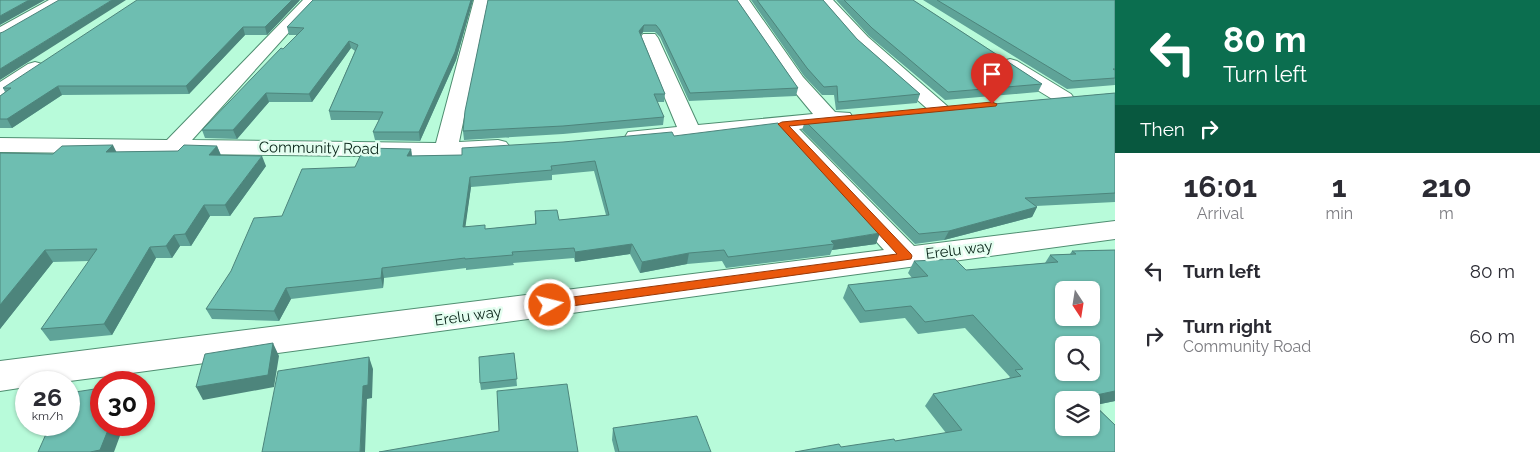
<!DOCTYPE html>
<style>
:root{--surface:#fff;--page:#f2f2f3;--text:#2b2b33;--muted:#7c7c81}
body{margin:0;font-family:Raleway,sans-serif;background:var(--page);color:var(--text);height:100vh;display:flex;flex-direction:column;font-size:19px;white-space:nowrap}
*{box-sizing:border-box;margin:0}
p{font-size:16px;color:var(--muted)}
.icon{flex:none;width:28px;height:28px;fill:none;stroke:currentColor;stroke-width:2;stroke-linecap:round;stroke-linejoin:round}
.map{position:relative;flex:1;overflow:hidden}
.drawer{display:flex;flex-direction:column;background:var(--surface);width:425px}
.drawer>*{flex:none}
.banner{background:#0b6e4f;color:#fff;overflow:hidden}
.needle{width:32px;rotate:168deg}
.buttons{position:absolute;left:1055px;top:281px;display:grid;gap:10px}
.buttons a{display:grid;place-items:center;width:45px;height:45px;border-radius:8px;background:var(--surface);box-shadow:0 1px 4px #0004;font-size:25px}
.speed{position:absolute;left:15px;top:371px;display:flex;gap:10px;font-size:25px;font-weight:700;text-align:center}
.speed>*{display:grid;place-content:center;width:65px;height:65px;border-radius:50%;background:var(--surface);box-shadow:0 1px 4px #0004;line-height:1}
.speed small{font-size:12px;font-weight:400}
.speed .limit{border:8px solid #d22;background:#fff;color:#111}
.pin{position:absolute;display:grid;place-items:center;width:42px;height:42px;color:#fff;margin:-51px -21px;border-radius:50% 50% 50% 0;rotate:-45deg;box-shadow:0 0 5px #0007}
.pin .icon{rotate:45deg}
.me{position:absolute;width:55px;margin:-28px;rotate:82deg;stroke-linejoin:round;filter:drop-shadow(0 0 4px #0008)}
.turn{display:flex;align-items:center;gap:18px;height:105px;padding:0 25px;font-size:22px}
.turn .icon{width:65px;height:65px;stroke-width:2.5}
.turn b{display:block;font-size:35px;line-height:42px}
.then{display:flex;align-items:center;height:48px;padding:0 25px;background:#0003;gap:10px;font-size:19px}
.eta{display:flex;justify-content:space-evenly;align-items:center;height:85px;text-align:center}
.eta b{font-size:30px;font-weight:700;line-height:35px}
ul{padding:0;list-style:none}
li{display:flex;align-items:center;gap:15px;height:65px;padding:0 25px}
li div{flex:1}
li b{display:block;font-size:19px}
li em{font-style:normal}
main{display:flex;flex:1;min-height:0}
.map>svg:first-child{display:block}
</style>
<main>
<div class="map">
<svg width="1115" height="452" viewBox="0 0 1115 452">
<rect width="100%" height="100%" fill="#b8fbda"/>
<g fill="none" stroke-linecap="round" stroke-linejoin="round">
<defs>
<path id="minor" d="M49 0H67L65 3 6 38 0 39V27Z
M303 0H318L192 140 436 143 474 0H488L459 142 498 140 506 142 510 147 506 152 446 157 0 152V138L167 140Z
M734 0H749L803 77 835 112 850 113 853 118 850 123 799 129 914 246 1115 221V239L139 372 62 382H26V387L0 391V361L884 250 776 131 636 144 628 142 625 137 628 132 677 127 640 38 643 34H655L658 38 698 125 813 114 789 85Z
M818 0H833L868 37 946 105 950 109 946 113 939 115 932 113 856 45Z
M1010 59 1017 61 1071 94 1074 98 1071 102 1064 104 1057 102 1003 69 1001 65 1003 61Z
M35 62 42 64 44 68 42 72 7 95 0 97V82L28 64Z"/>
</defs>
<use href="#minor" stroke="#4f8e71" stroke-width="2"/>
<use href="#minor" fill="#fff" fill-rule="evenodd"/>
</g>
<path fill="#5fa398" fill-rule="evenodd" d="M300 0 267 35H245L189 94 62 95 12 128H0V96L5 92 3 88Z
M313 0H473L456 60 420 141 375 140 373 132 379 120H331L329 111 355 51 351 48 312 102H269L237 139 205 138 202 130 297 35H289L287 27Z
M488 0H737L798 88 796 96 689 101 660 37 655 32H643L641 35 665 94 664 102H657L664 117 663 125 563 134 464 140 463 131Z
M751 0H823L857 39 920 94 917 103 836 110 834 95H822L804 76Z
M836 0H913L1042 84 1038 92 945 100 869 36Z
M923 0H1115V85L1067 89Z
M1115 93V202L1036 206 1037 207 1032 217 944 240 915 244 802 130 805 121Z
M674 136 876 244 832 250 830 255 726 268 722 261 687 264 640 273 630 254 575 262 574 258 513 263 514 265 466 270V268L384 278 383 288 291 299 279 321 212 319 206 309 282 216 355 167 411 149 412 156 462 155ZM594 171 606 215 559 220 535 211V224L485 229 465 226 471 187 552 180V175Z
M217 146 221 155 266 166 230 216H210L191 246H180L172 258H156L112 335 50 341 41 329 89 261 53 262 0 329V153L53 154 116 152 178 151Z
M1115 250V401L1095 405 1115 425 841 447 895 441 946 433 925 406 933 394 1008 379 1010 377 965 328 918 334 905 318 860 323 843 298 848 285 912 278 908 273 914 261 966 270 1045 263 1050 255 1070 254 1072 251Z
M514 353 517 386 481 390 480 383Z
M613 428 711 452H615L612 440Z"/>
<path fill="#4d857c" d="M29 0H45L0 25V16Z
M112 0H126L0 80V69Z
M292 0H300L267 35 265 27Z
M471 0H473L456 60 420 141 419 132Z
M644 25 643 32 638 39 639 31Z
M243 27 245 35 189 94 186 86Z
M349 41 351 48 312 102 309 94Z
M58 86 62 95 12 128 7 119Z
M266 93 269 102 237 139 233 130Z
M113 145 118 155 106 152Z
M217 146 221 156 209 155Z
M411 149 412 158 407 156Z
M262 156 266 166 230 216 225 205Z
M470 177 471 187 464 237 463 227Z
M204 205 210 216 191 246 185 234Z
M1037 207 1032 217 944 240 949 231Z
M880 233 876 244 832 250 834 244 831 241Z
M174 235 180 246 172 258 166 246Z
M632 244 630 254 575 262V252Z
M150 247 156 258 112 335 104 324Z
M45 250 53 262 0 329V305Z
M689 253 687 264 640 273 642 262Z
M382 268 384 278 383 288 381 278Z
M286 288 291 299 279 321 274 311Z
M273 343 279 356 274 387 203 400 196 387Z
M369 357 373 369 372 398 367 399 365 452H360L363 386Z
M1115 391V401L1091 406V400H1084L1087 397Z
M110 425H124L114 452H90Z"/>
<path fill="#6ebeb1" stroke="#4d857c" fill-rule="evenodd" d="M0 0H29L0 16Z
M59 0H112L0 69V33L3 32Z
M137 0H292L265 27H243L186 86H58L7 119H0V96L11 88H3Z
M313 0H471L455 52 419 132H373L383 112 329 111 358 45 349 41 309 94 266 93 233 130H202L281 48 283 49 304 28 287 27Z
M488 0H737L798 88 690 93 660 30 656 25H644L639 31 665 94H654L664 117 563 126 463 131 465 111Z
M757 0H823L857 39 920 94 838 102 837 86 824 87 807 68Z
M844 0H913L1042 84 948 92 872 28Z
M937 0H1115V69H1113L1115 70V78L1072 81Z
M1115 93V193L1025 198 1037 207 949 231 919 234 805 121Z
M778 123 880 233 831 241 834 244 728 257 724 250 689 253 642 262 632 244 575 252 574 248 512 252 513 255 465 259V258L382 268 381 278 286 288 274 311 206 309 231 271 254 218 282 216 302 169 355 167 364 148 411 149 407 156 462 155V148L563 142 672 132 674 136ZM595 161 609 215 559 220 557 210 535 211 536 224 485 229V225L463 227 470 177 552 170 551 166Z
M113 145 106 152 178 151 184 145 217 146 209 155 262 156 225 205H204L185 234 174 235 166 246 150 247 104 324 41 329 97 249 45 250 0 305V153L53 154 62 146Z
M1115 250V391L1087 397 1089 400H1064V428H1091V402L1115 425V452H795L839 444 841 447 894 439 895 441 962 430 933 394 1021 376 1015 370 1023 369 973 315 925 322 911 306 865 311 848 285 928 276 914 261 955 259 966 270 1058 262 1050 255 1076 254 1072 251ZM1064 290H1091V318H1064ZM1064 345H1091V372H1064Z
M273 343 268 375 196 387 205 354Z
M514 353 517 379 480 383 479 357Z
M369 357 368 385 363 386 360 452H262L278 371Z
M567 384 578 452H379L499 431 497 391Z
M101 388V425H110L100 450 90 452H38L50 425H69V393Z
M697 416 711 452H619L613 428Z"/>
<path fill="#ea580c" stroke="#983908" d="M992 102 997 104 996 106 789 126 911 254 912 256 911 259 550 309 545 308 543 305 545 301 550 300 897 254 778 124 782 122Z"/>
<g text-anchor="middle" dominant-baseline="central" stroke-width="5" stroke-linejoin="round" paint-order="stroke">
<g font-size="15" fill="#092418" stroke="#e4fef0">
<text transform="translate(319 148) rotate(1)">Community Road</text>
<text transform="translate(959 250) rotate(-7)">Erelu way</text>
<text transform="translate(468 316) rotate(-8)">Erelu way</text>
</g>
</g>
</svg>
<div class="buttons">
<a><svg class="needle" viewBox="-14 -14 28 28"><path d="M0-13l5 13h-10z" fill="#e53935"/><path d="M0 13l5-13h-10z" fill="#7c7c81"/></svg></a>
<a><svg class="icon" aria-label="search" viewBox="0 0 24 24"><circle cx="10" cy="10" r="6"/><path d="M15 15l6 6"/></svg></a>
<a><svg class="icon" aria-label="layers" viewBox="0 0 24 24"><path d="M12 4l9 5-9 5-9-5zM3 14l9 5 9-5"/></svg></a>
</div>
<div class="speed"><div>26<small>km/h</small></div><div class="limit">30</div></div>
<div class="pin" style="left:992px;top:104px;background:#d93025"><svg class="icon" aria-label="arrive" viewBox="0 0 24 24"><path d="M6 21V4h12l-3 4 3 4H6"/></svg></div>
<svg class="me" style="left:550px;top:305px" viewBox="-20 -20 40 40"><circle r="17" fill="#ea580c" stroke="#fff" stroke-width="3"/><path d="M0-11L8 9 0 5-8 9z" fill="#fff"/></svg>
</div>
<section class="drawer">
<div class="banner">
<div class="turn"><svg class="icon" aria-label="left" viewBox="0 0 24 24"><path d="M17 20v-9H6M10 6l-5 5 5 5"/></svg><div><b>80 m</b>Turn left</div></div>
<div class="then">Then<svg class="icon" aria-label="right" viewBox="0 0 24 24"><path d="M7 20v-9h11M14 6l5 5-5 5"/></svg></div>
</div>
<div class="eta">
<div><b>16:01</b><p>Arrival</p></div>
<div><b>1</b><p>min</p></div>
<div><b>210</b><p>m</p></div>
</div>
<ul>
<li><svg class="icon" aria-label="left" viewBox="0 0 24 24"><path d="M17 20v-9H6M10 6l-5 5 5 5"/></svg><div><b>Turn left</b></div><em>80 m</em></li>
<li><svg class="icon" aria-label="right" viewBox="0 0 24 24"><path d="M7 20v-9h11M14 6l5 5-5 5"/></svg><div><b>Turn right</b><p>Community Road</p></div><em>60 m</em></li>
</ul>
</section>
</main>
